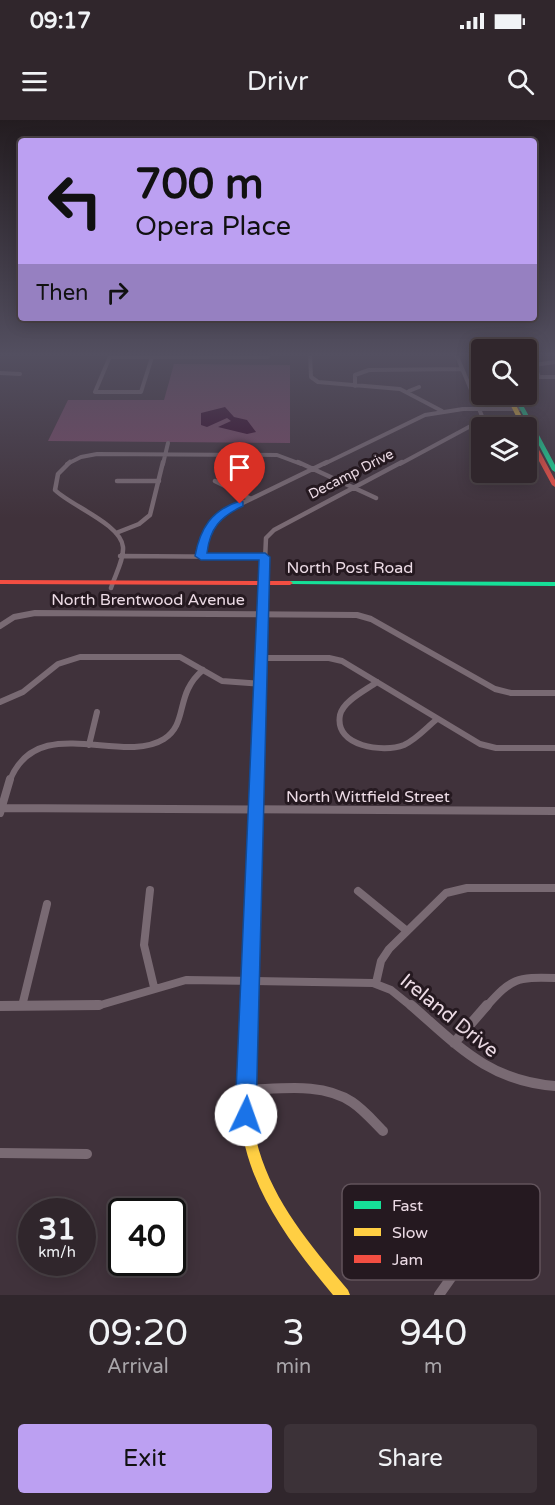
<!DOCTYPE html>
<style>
:root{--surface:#30262c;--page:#3c3238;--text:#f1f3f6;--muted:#a8a5a9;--line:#4b4348;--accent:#bca0f2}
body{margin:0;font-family:"Varela Round",sans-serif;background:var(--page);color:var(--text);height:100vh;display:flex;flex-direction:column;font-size:22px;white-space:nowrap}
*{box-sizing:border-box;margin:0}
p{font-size:20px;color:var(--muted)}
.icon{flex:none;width:33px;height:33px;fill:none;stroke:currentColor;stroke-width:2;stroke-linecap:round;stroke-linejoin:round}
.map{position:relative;height:1175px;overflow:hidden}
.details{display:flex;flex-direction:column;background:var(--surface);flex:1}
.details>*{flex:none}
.guide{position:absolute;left:18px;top:18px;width:519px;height:183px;border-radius:6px;box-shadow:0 3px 15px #0003,0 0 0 2px var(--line);background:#bca0f2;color:#111;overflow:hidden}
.controls{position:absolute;left:471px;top:219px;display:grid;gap:12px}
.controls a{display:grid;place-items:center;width:66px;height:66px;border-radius:6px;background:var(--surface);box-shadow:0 3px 15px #0003,0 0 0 2px var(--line);font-size:30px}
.speed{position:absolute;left:18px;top:1078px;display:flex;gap:12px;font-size:30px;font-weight:700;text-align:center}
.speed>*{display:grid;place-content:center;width:78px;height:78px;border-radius:50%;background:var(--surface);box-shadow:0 3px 15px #0003,0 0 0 2px var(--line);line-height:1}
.speed small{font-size:15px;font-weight:400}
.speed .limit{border:3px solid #111;border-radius:9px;background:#fff;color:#111}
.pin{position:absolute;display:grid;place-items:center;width:51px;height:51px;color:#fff;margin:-62px -26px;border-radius:50% 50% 50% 0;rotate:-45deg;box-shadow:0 0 6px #0007}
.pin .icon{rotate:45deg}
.me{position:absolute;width:66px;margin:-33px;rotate:3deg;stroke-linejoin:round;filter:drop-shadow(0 0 4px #0008)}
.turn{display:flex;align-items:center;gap:21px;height:126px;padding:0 18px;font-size:27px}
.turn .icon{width:78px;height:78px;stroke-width:2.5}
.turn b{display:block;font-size:42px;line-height:51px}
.then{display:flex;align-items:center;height:57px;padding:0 18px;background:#0003;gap:12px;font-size:22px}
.eta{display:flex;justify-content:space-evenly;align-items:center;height:102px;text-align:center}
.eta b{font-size:36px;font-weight:600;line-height:42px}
.cta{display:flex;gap:12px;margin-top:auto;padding:12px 18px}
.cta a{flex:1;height:69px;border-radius:6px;background:var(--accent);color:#111;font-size:24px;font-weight:600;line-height:69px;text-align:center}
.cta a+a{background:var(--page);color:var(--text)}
.status{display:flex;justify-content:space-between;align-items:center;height:42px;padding:0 30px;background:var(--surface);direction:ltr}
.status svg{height:16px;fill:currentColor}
header{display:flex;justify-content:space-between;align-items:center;height:78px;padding:0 18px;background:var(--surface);font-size:27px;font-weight:600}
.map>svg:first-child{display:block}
</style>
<div class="status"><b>09:17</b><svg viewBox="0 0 49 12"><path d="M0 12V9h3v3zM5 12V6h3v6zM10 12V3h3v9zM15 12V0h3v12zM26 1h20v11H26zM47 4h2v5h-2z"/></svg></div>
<header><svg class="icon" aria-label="menu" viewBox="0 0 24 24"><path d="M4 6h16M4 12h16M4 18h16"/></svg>Drivr<svg class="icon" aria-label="search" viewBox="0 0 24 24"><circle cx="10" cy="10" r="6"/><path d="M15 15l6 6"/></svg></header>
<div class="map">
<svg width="555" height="1175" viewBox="0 0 555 1175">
<rect width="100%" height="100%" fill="#40323b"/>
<path fill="#774865" d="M174 244 290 245V323L48 321 68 280H164Z"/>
<path fill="#320426" d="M225 287 234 297 247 300 256 312 247 314 218 307 231 301 227 298 207 307 201 305V293Z"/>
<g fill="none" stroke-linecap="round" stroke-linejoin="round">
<path stroke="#796a73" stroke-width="4" d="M111 234 95 272H141L153 234
M310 234 311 257 318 262 400 269 442 291
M407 234H456
M110 237H268
M0 253 20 254
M526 257H555
M539 257 534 245 555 242
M355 266V255L369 250 462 249
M409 271 419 267
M67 344 81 337 97 334 277 335 301 344
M163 344 168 323
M324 344 425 295 463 289H520
M400 344 480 301 482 296 456 234"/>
<path stroke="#796a73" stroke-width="4.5" d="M70 342 58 354 55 370C71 386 121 404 123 427 124 440 115 455 111 468
M298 342 376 378
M117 361H159
M215 361 251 379
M116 413 139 404 150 395 163 342
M120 436 265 437
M201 436 207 408 224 392 327 342
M264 463 266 418 274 410 402 342"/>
<path stroke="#796a73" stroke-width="6" d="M0 506 14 497 35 493 357 495 371 499 495 569 511 573H555
M262 538H329L342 541 480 624 496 628H555
M377 562C366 570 343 581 340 595 334 627 384 633 404 625 417 619 427 607 437 599
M0 582 23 572 58 544 80 537H180L222 561 261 564
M89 625 97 592
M10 660C38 591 121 646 164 619 189 603 174 574 203 550"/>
<path stroke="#796a73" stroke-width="8" d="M0 688 555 691
M0 693 10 659
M150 770 144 825 154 867
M358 771 407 811
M376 863 381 841 389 829 446 773 467 768H555
M0 886H97L186 860 373 863 391 870 412 887
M22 886 47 784
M486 887C512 858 516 857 555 858"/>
<path stroke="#796a73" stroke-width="10" d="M411 885C458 926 489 961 555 966
M0 886 99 885
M454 923 487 885
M247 970C281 969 322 962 352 982 364 990 373 1001 383 1011
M0 1033 87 1034
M439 1175 501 1087"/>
<path fill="#16e098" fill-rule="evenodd" d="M512 274H517L555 345V352L552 350Z
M264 461 267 463 254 931 252 935 248 937 244 935 242 931 261 463Z
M290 461 555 462V466L288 464V462Z"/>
<path fill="#ffcf43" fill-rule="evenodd" d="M505 274H510L528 308 527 309 526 308H522Z
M248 925 252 927 254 931C253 952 250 974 252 995 259 1065 304 1118 348 1170L350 1175H333C289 1122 246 1066 240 995 238 974 241 952 242 931L244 927Z"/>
<path fill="#f24e42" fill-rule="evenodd" d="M526 310 529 311 555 360V367L552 365 526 317Z
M0 460 290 461 293 463 290 465 0 464Z"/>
</g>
<linearGradient id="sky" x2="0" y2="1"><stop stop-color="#231c20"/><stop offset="0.59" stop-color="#534f60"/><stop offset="1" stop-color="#534f60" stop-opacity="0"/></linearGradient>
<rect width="555" height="398" fill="url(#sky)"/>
<path fill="#1a73e8" stroke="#114b97" stroke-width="1.5" d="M240 381 243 382V386C220 397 210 408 207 433H265L270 437 256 995 253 1003 246 1006 238 1003 235 995 259 440H201L195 436C200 409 211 390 240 381Z"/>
<g text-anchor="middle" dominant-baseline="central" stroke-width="6" stroke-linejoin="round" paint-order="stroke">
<g font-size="14" fill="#ecdbe5" stroke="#251920">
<text transform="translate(351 354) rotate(-27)">Decamp Drive</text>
</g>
<g font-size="16" fill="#ecdbe5" stroke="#251920">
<text x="350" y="448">North Post Road</text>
<text x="148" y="480">North Brentwood Avenue</text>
<text x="368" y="677">North Wittfield Street</text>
</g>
<g font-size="20" fill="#ecdbe5" stroke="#251920">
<text transform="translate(449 896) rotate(39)">Ireland Drive</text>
</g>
</g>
<rect x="342" y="1064" width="198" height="96" rx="9" fill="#251920" stroke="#61535b" stroke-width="1.5"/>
<rect x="354" y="1081" width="27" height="8" fill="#16e098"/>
<rect x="354" y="1108" width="27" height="8" fill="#ffcf43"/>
<rect x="354" y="1135" width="27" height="8" fill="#f24e42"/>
<g font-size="16" fill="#ecdbe5">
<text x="392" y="1091">Fast</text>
<text x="392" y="1118">Slow</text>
<text x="392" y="1145">Jam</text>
</g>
</svg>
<div class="controls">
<a><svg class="icon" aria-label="search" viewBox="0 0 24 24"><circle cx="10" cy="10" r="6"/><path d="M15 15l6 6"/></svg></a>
<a><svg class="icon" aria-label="layers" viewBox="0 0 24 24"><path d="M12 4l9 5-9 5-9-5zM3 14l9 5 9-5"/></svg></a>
</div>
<div class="speed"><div>31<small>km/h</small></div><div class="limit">40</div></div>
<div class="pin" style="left:240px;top:384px;background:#d93025"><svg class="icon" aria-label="arrive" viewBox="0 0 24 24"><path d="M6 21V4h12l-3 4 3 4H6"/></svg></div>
<svg class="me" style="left:246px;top:995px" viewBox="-20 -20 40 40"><circle r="19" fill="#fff"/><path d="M0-13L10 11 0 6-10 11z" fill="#1a73e8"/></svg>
<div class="guide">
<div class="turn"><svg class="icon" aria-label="left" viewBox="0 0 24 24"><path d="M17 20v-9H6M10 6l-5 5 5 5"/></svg><div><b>700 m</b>Opera Place</div></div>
<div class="then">Then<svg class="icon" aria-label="right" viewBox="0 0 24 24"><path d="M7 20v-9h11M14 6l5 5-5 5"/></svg></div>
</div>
</div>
<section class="details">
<div class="eta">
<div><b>09:20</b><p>Arrival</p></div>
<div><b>3</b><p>min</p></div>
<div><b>940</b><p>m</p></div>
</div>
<div class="cta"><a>Exit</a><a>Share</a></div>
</section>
